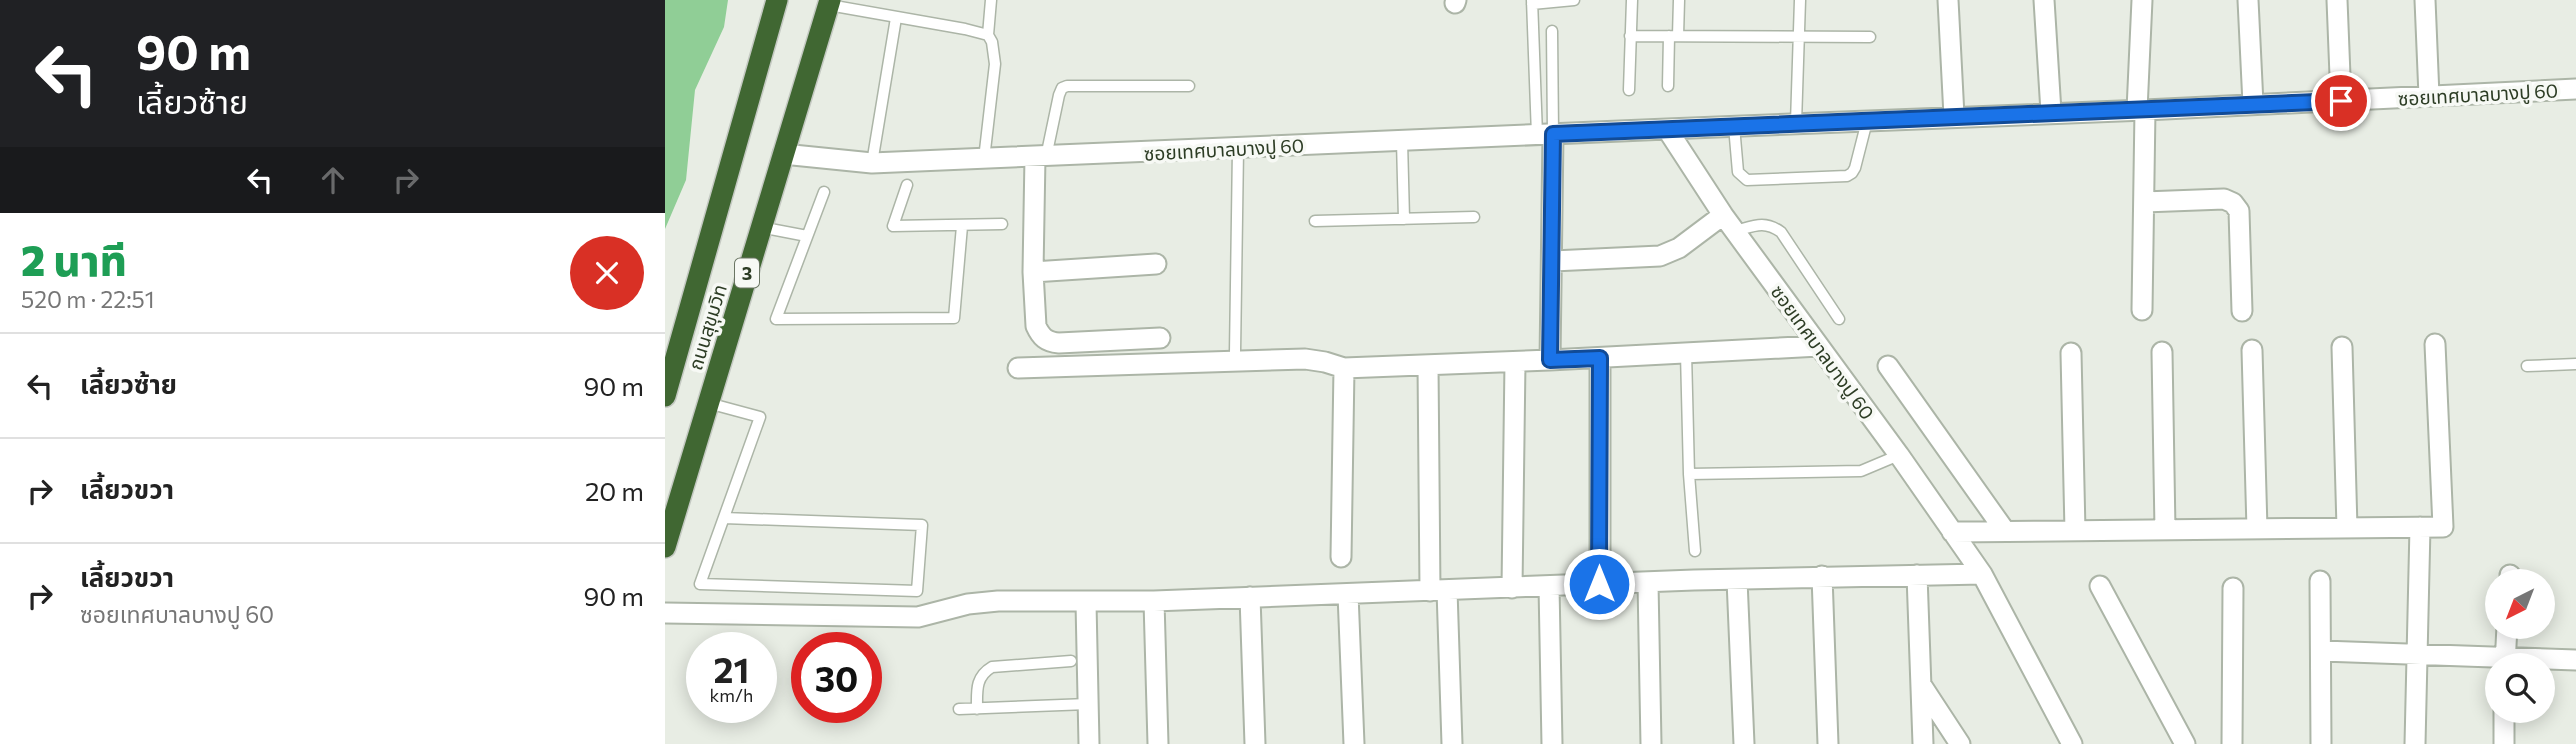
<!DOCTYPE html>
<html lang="th">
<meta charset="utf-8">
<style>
:root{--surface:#fff;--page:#f2f2f2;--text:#222;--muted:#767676;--line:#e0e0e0}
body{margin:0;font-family:Commissioner,"Noto Sans Thai",sans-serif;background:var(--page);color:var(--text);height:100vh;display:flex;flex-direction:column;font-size:26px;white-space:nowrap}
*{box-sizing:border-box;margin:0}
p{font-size:23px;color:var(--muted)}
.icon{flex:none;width:38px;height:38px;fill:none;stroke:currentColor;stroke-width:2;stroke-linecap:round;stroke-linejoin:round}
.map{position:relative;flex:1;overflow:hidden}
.drawer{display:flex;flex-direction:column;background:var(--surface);width:665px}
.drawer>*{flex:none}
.banner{background:#202124;color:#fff;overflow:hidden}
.needle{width:46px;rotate:222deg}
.fabs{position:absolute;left:1820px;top:569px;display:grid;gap:14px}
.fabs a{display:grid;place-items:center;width:70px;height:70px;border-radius:50%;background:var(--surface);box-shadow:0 4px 18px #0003;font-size:35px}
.speed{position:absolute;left:21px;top:632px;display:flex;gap:14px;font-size:35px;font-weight:700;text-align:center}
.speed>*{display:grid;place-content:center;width:91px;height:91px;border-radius:50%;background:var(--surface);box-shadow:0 4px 18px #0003;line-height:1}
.speed small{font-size:18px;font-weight:400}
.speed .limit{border:10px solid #d22;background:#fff;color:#111}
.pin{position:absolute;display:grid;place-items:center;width:60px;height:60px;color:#fff;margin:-30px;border:4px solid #fff;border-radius:50%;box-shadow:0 2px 7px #0007}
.me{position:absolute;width:77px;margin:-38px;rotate:0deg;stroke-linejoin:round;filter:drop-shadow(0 0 5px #0008)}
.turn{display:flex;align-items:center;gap:24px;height:147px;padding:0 21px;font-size:32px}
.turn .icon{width:91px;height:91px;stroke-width:2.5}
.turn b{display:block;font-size:49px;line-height:60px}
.lanes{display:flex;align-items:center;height:66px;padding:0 21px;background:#0003;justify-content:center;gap:35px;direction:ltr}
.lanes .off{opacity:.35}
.round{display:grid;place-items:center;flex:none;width:74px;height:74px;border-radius:37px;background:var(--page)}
.head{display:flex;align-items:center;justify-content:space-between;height:119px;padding:0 21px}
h1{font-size:42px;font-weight:800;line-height:52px;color:#1e9e55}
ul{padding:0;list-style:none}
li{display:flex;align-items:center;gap:21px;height:105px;padding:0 21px;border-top:2px solid var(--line)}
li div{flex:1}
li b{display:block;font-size:26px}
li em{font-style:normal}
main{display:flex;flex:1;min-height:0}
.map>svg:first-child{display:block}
</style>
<main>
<section class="drawer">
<div class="banner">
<div class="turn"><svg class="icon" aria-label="left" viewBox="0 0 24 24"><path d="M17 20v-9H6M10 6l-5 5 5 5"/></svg><div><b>90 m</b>เลี้ยวซ้าย</div></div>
<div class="lanes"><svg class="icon" aria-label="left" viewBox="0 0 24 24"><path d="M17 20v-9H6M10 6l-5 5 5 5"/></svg><svg class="icon off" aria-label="ahead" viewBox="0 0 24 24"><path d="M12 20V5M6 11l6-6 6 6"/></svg><svg class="icon off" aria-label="right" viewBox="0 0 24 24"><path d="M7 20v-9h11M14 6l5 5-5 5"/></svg></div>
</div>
<div class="head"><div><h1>2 นาที</h1><p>520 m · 22:51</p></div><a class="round" style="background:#d93025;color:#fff"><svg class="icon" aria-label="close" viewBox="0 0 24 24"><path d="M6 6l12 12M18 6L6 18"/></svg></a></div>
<ul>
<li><svg class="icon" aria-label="left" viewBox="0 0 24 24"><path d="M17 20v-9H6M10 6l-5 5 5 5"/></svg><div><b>เลี้ยวซ้าย</b></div><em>90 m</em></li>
<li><svg class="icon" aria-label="right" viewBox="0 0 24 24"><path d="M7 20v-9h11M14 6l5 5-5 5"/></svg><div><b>เลี้ยวขวา</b></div><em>20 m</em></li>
<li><svg class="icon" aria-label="right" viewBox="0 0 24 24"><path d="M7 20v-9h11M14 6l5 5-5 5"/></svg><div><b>เลี้ยวขวา</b><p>ซอยเทศบาลบางปู 60</p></div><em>90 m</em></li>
</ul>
</section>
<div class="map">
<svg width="1911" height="744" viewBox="0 0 1911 744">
<rect width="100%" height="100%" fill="#e8ede4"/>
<path fill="#90ce96" d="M0 0H63L59 27 30 90 21 180 0 229Z"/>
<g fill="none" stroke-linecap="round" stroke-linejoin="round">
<defs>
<path id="lane" d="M867 0 872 135
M867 4 909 0
M164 5 300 29 323 35 327 42 330 64 319 159
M887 31 888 134
M323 35 326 0
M965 36 1205 37
M1013 36 1014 0
M1003 86 1004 36
M964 90 967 0
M1131 123 1135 0
M1069 126 1073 172 1082 180 1182 176 1187 173 1190 168 1202 121
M737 141 739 219
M381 157 394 95 397 88 402 86H524
M207 163 231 18
M242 185 228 226 337 224
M159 192 111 319 289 318 297 226
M650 221 809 217
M95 227 142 236
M1070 231C1089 226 1099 220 1116 232L1174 319
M570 353 573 149
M1021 353 1024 474 1030 551
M1862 366 1911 364
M43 403 95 417 35 584 252 591 257 525 59 518
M1024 474 1196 471 1234 455
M294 709 423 704
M312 709C312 691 310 677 327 667L406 661"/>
<path id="street" d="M1283 0 1289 116
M1379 0 1386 112
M1583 0 1588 104
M1672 0 1676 101
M1760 0 1764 96
M790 3 791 0
M1472 110 1477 0
M1002 129 1480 110 1911 89
M118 154 207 163 1002 129 1058 215 1234 455 1317 574 1407 744
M370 157 368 272 371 326C376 337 381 342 394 343L495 338
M1479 202 1559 199 1568 203 1574 211 1577 311
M888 261 995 256 1014 248 1058 215
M368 272 491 264
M1477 310 1480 110
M1677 347 1682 528
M1587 350 1592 529
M1497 352 1500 530
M1406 353 1410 531
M885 360 888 134
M763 365 765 591
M1223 366 1340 531
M353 368 640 359 660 362 679 368 885 360 1154 346
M1287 532 1778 527 1770 344
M676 557 679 368
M1252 575 1258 744
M1157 576 1163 744
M1072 580 1079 744
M1655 581 1656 744
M1845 581V575
M983 583 986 744
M935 584V358
M884 586 887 744
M1435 586 1520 744
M847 588 850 362
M782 590 787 744
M683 594 689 744
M585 597 590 744
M489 601 493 744
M421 603 424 744
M0 613 253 617 303 604 333 601H489L1029 580 1317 574
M1657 651 1911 660
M1840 665 1842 626
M1257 686 1295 744
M1567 744 1568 588
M1750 744 1755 527
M1839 744V710"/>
<path id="highway" d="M0 396 112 0
M0 547 165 0"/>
</defs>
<use href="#lane" stroke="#acb5a7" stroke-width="13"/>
<use href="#street" stroke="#acb5a7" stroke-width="23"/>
<use href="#highway" stroke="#c4c9c2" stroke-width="24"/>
<use href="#lane" stroke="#fff" stroke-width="10"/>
<use href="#street" stroke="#fff" stroke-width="19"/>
<use href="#highway" stroke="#406732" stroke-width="21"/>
</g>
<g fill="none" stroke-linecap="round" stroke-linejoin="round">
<defs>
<path id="route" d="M934 584 935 358 885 360 888 134 1676 101"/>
</defs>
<use href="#route" stroke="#114b97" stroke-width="18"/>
<use href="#route" stroke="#1a73e8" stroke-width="12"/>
</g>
<g text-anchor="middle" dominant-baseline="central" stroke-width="7" stroke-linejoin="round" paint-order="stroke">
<rect fill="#f7f9f5" stroke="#6a7563" stroke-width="2" x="70" y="258.5" width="24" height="29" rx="5"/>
<g font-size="18" font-weight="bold" fill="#2d3d25">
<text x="82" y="273">3</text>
</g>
<g font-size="19" fill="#2d3d25" stroke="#f7f9f5">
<text transform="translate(1813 94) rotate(-3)">ซอยเทศบาลบางปู 60</text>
<text transform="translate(559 149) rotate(-3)">ซอยเทศบาลบางปู 60</text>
<text transform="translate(42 327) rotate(-73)">ถนนสุขุมวิท</text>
<text transform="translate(1158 352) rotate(54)">ซอยเทศบาลบางปู 60</text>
</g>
</g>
</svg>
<div class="fabs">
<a><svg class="needle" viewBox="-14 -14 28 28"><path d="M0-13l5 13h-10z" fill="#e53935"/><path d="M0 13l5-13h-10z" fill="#767676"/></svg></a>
<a><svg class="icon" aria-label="search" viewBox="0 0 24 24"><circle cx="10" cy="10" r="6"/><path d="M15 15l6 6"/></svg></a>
</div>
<div class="speed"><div>21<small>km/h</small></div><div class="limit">30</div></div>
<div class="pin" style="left:1676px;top:101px;background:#d93025"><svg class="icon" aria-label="arrive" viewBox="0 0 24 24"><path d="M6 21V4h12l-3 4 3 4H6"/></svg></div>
<svg class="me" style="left:934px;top:584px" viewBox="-20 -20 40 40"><circle r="17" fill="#1a73e8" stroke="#fff" stroke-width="3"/><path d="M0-11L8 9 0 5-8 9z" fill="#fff"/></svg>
</div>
</main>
